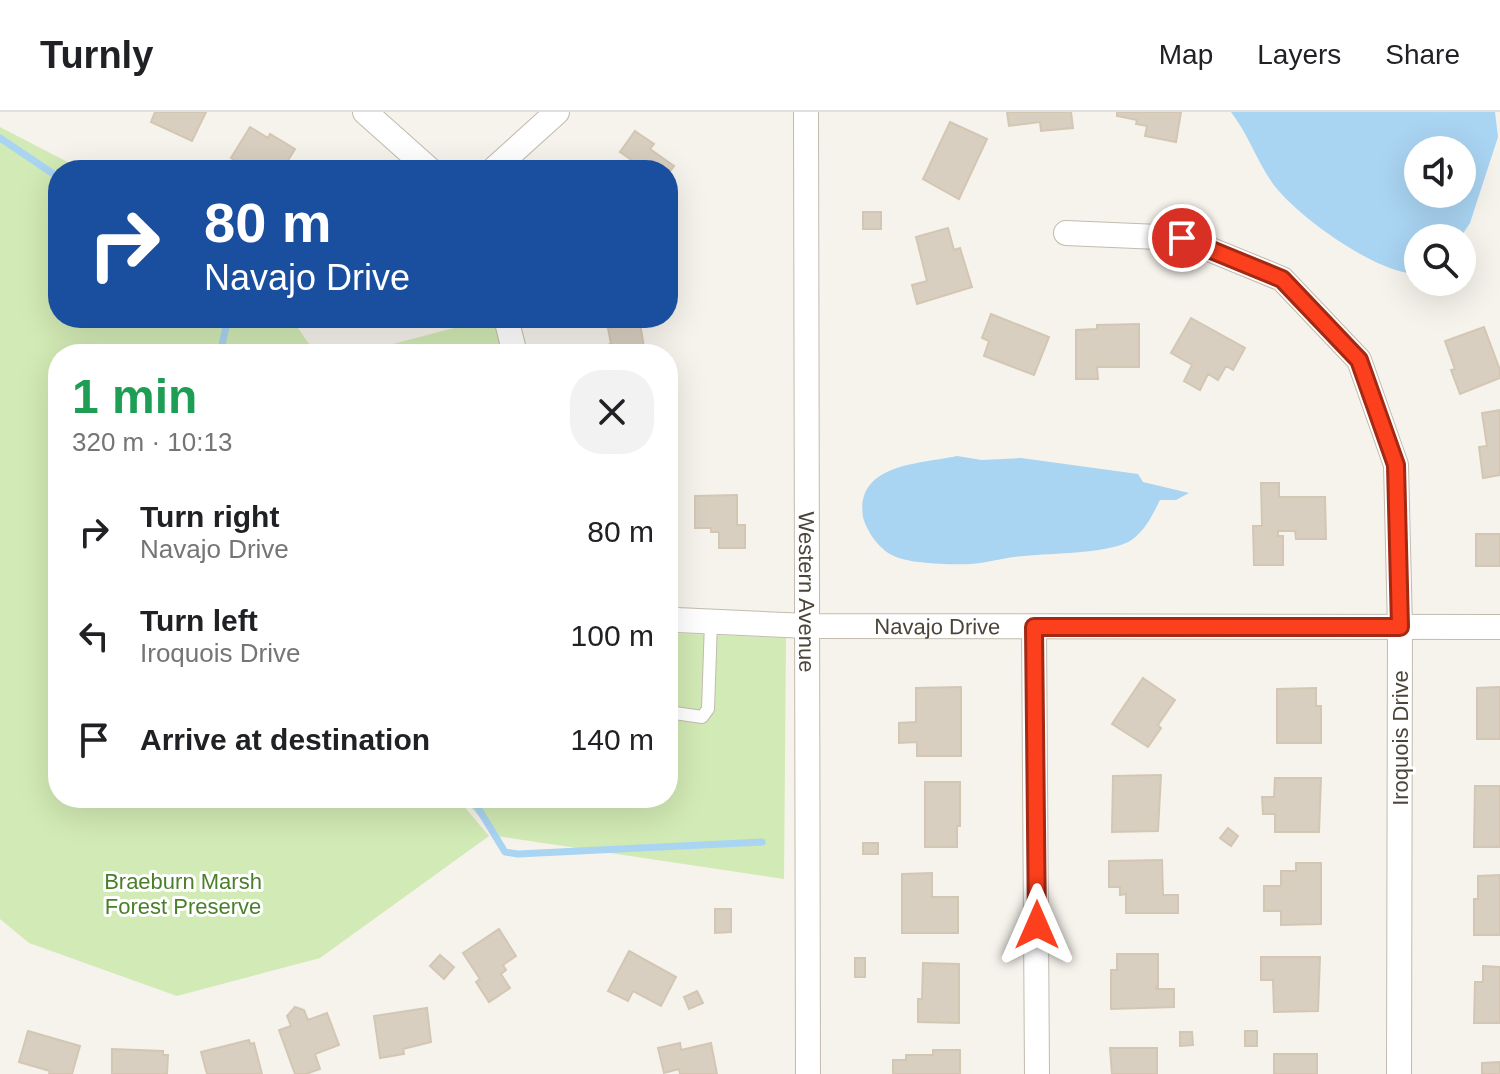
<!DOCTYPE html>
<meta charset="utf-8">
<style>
:root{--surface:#fff;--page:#f2f2f2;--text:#202124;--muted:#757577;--line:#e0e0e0}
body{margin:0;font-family:Helvetica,sans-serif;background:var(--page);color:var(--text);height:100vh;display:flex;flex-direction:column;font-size:30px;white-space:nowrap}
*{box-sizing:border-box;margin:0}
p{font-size:26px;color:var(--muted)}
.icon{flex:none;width:44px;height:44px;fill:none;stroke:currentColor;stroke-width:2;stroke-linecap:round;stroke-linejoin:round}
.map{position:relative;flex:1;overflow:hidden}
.panel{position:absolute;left:48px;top:232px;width:630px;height:464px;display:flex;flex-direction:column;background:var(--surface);border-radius:32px;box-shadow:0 8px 32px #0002}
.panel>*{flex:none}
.top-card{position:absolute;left:48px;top:48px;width:630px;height:168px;border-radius:32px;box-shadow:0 8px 32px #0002;background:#1a4fa0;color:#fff;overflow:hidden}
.buttons{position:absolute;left:1404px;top:24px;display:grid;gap:16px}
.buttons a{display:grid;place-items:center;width:72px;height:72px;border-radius:50%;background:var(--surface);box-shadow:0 8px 32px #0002;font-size:40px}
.pin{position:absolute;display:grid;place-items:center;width:68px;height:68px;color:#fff;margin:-34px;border:4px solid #fff;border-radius:50%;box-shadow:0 2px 8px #0007}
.me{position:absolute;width:88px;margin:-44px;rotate:0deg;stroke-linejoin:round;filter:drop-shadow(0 0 6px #0008)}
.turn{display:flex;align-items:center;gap:28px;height:168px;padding:0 24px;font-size:36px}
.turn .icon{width:104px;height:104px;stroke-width:2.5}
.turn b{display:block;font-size:56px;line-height:68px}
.round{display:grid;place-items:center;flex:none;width:84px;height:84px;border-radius:32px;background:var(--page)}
.overview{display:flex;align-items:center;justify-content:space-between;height:136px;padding:0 24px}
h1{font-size:48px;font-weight:800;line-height:60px;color:#1e9e55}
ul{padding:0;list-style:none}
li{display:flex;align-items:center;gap:24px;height:104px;padding:0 24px}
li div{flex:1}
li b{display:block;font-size:30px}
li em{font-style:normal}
header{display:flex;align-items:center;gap:48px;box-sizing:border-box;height:112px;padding:0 40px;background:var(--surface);border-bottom:2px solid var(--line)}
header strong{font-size:38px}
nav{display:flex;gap:44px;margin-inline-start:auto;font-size:28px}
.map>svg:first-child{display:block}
</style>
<header>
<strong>Turnly</strong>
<nav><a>Map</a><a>Layers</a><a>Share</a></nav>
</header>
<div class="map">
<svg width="1500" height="962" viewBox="0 0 1500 962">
<rect width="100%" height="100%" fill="#f6f3ec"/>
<path fill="#d2eab5" d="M0 15 83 58H58V206H291L316 242H58V686H457L489 724 320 846 177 884 29 831 0 807Z
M492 206H495L503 242H355Z
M668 521 786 526 784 767 496 724 463 686H668Z"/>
<path fill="#a9d4f2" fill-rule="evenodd" d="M1231 0H1495L1498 25 1470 111 1460 126H1418V162C1378 163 1293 102 1271 69 1256 47 1248 22 1231 0ZM1418 38H1462V82H1418Z
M957 344 982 348 1021 346 1138 362 1143 370 1189 381 1176 388H1160C1153 402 1146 417 1133 427 1113 442 1050 441 1025 444 1006 445 988 451 970 452 952 453 907 452 892 443 879 437 866 418 863 405 855 351 921 352 957 344Z"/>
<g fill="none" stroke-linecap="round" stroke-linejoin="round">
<path stroke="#a9d4f2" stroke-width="7" d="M0 26 58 65
M220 242 228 206
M472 686 505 740 518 742 762 730"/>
</g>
<path fill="#d8cfc1" stroke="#d3c7b4" stroke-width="2" d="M155 0H206L192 29 151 10Z
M1007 0H1071L1073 16 1041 19 1040 10 1009 14Z
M1117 0H1181L1176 30 1145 24 1147 14 1136 12 1137 8 1117 4Z
M950 10 987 27 959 87 923 67Z
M250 15 268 26 270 22 295 37 282 58 272 53 269 58H251L231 46Z
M635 19 654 32 650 37 674 54 668 62V58H630L633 49 620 40Z
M863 100H881V117H863Z
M948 116 954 138 960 136 972 175 917 192 912 173 927 169 916 125Z
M991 202 1049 225 1034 263 984 244 989 229 982 226Z
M1191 206 1245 236 1233 258 1226 254 1218 268 1208 262 1200 278 1184 269 1192 253 1171 241Z
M640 211 645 242H600L608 241 607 233 611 232 608 216Z
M1139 212V255H1097L1098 267H1076V218L1097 217V213Z
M1484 215 1500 258V266L1460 282 1451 258 1455 257 1445 229Z
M1500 298V363L1483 366 1479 335 1487 334 1482 301Z
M1261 371H1279V385H1325L1326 427H1296L1295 419H1278V424H1283V453H1254L1253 414H1262Z
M737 383V413H745V436H719V420H711V416H695V384Z
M1476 422H1500V454H1476Z
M1143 566 1175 588 1158 613 1161 616 1148 635 1112 612Z
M961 575V644H917V630L899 631V611L916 610V576Z
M1500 575V627H1477V576Z
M1316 576V594H1321V631H1277V577Z
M1161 663 1158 719 1112 720 1113 664Z
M1275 666H1321L1319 720H1275V702H1263L1262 685H1274Z
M925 670H960V714H957V735H925Z
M1475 674H1500V735H1474Z
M1228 716 1238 724 1231 734 1220 726Z
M863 731H878V742H863Z
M1162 748 1163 783H1178V801H1126V782L1120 783V775H1109V749Z
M1296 751H1321V812L1281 813V799H1264V774H1281V759H1296Z
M932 761V785H958V821H902V762Z
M1500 763V823H1474V787H1478V764Z
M715 797H731V820L715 821Z
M499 817 516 844 503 853 506 858 501 862 510 876 489 890 476 870 480 867 463 841Z
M629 839 676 865 661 894 633 879 628 889 608 879Z
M1117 842H1158V875H1156V877H1174V895L1111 897V858H1117Z
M440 843 454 855 444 867 430 854Z
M1261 845H1320L1318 899 1274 900 1273 868H1261Z
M855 846H865V865H855Z
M923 851 959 852V911L918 910V887H922Z
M1483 854 1500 855V911H1474L1475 870H1483Z
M697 879 703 891 689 897 684 885Z
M295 895 304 898 308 908 327 901 339 933 315 942 320 957 306 962H295L279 918 291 914 287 904Z
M427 896 431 930 403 937 404 942 380 946 374 904Z
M28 919 80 934 72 962H49L50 959 19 950Z
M1245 919H1257V934H1245Z
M1180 920H1192L1193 933 1180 934Z
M249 928 250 932 254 931 262 962H207L201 940Z
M680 931 681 938 711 931 717 962H680L679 957 664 961 658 936Z
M1110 936H1157V962H1112Z
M112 937 163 939V943H168L167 962H112Z
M933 938H960V962H893V948H906V943H933Z
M1274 942H1317V962H1274Z
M1500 950V962H1482V951Z"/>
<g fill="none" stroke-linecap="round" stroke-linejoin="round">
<defs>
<path id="lane" d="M668 600 702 605 708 597 711 510"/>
<g id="street">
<path d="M365 0 430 58"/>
<path id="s1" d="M806 0 808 962"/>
<path d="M493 58 557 0"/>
<path d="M1066 121 1182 126 1282 167 1359 248 1396 353 1400 515 1399 962"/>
<path d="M506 206 515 242"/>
<path id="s2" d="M668 505 677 508 808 514 1500 515"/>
<path d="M1034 515 1037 962"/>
</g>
</defs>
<use href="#lane" stroke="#c2bbae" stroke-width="14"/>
<use href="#street" stroke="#c2bbae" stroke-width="26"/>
<use href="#lane" stroke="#fff" stroke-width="12"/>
<use href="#street" stroke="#fff" stroke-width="24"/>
</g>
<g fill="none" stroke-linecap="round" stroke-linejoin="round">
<defs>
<path id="route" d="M1037 813 1034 515H1400L1396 353 1359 248 1282 167 1182 126"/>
</defs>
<use href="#route" stroke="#a42913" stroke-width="20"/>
<use href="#route" stroke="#fc3f1d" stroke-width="14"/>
</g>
<g text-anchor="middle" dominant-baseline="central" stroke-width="6" stroke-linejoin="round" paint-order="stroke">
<g font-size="22" fill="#4b4439" stroke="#fff">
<text stroke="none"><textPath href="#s1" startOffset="480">Western Avenue</textPath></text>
<text stroke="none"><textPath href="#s2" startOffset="270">Navajo Drive</textPath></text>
<text transform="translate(1400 626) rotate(-90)">Iroquois Drive</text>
</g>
<g font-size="22" fill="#4a7f2a" stroke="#fff">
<text x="183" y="769">Braeburn Marsh<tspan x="183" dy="25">Forest Preserve</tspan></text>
</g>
</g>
</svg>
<div class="buttons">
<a><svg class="icon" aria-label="sound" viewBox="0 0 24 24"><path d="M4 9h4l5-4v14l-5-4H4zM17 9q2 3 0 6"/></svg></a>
<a><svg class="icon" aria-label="search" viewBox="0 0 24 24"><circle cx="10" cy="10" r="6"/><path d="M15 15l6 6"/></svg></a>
</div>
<div class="pin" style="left:1182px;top:126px;background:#d93025"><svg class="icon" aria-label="arrive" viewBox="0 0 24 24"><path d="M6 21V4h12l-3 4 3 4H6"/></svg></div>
<svg class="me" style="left:1037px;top:813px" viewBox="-20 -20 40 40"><path d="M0-17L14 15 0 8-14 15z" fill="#fc3f1d" stroke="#fff" stroke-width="4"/></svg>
<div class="top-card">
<div class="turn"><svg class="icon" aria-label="right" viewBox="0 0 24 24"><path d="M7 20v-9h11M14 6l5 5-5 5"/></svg><div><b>80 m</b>Navajo Drive</div></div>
</div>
<section class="panel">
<div class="overview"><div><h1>1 min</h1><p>320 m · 10:13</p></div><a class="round"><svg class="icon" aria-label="close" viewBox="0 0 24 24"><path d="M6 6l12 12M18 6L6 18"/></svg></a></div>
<ul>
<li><svg class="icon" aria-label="right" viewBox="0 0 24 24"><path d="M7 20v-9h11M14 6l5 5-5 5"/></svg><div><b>Turn right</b><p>Navajo Drive</p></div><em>80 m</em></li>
<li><svg class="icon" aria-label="left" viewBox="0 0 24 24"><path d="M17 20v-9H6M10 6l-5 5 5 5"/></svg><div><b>Turn left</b><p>Iroquois Drive</p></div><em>100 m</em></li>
<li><svg class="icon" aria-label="arrive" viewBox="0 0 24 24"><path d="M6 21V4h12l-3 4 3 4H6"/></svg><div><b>Arrive at destination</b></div><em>140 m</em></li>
</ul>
</section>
</div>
